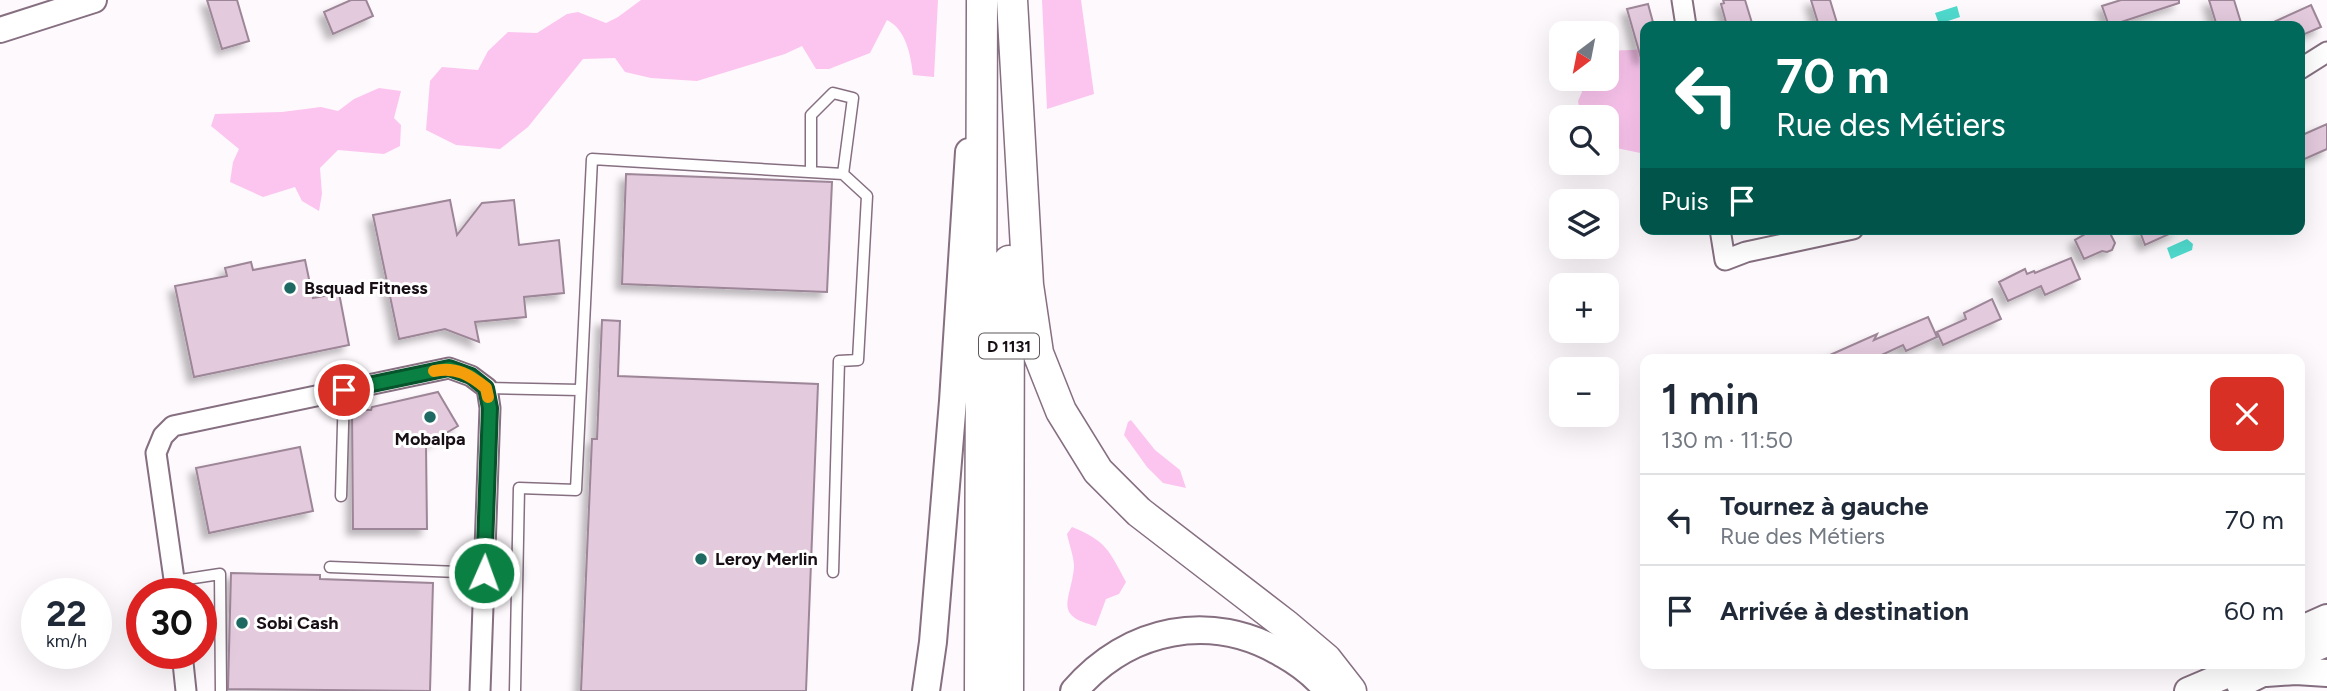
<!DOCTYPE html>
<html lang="fr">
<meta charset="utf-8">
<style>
:root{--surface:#fff;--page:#f2f2f3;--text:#1f2937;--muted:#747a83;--line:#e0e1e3}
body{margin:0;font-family:Figtree,sans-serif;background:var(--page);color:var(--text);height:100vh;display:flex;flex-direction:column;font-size:26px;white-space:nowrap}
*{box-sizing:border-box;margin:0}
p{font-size:23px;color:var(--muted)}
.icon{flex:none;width:38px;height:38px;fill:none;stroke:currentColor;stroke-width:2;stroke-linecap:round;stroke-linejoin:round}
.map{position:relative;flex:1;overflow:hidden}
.sheet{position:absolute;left:1640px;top:354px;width:665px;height:315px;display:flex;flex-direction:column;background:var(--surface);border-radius:14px;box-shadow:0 7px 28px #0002}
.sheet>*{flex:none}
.hud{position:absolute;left:1640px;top:21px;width:665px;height:214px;border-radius:14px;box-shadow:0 7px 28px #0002;background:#00695c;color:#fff;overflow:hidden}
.needle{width:46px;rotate:212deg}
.controls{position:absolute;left:1549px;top:21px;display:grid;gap:14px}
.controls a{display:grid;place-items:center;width:70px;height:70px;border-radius:14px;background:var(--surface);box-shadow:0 7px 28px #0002;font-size:35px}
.speed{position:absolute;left:21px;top:578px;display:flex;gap:14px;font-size:35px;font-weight:700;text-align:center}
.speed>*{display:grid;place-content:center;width:91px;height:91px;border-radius:50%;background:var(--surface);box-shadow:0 7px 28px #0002;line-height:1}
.speed small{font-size:18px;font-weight:400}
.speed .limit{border:10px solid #d22;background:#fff;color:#111}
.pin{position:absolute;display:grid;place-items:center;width:60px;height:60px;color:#fff;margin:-30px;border:4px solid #fff;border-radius:50%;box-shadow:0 2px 7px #0007}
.me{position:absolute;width:77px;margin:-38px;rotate:2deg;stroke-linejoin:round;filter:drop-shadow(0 0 5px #0008)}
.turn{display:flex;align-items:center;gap:24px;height:147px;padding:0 21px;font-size:32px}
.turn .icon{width:91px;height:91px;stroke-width:2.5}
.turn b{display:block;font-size:49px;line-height:60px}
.then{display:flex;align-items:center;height:66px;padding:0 21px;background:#0003;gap:14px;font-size:26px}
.round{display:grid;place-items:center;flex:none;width:74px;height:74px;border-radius:14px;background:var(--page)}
.summary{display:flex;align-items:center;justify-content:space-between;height:119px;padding:0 21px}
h1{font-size:42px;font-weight:600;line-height:52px}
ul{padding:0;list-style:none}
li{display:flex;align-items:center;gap:21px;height:91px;padding:0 21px;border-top:2px solid var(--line)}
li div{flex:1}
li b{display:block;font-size:26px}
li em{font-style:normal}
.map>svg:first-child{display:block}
</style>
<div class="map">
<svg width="2327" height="691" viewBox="0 0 2327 691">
<defs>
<filter id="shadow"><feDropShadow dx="-6" dy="6" stdDeviation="3.5" flood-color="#0004"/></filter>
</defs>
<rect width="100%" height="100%" fill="#fef9fd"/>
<path fill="#fcc5ef" d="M641 0H938L934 77 913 75C911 56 906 29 887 20L870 53 829 69H816L802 46 785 54 697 81 651 78 625 72 615 58 583 59 528 127 500 149 456 145 426 130 430 81 442 67 478 70 488 51 508 32 537 33 567 14 578 12 606 23 618 17Z
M1042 0H1081L1094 94 1047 109Z
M1645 48V154L1607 146 1606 117H1581L1578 101 1582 92 1578 79H1606L1607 53C1620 48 1632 52 1645 48Z
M379 88 401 91 394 118 401 125 400 146 384 154 338 150 320 168 322 194 319 211 302 201 295 187 263 197 230 182 233 162 239 149 211 126 215 114 282 112 321 107 338 111 354 99Z
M1131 420 1155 450 1180 470 1186 488 1163 483 1147 467 1124 435 1128 422Z
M1072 527C1106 541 1109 550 1126 582L1119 594 1106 599 1096 626C1052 615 1071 601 1074 567 1074 557 1069 544 1067 534Z"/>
<path fill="#4fdbce" d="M1957 6 1960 17 1939 24 1935 13Z
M2187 239 2193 244 2192 250 2171 259 2167 248Z"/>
<path fill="#e3cadd" stroke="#9d8697" stroke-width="2" filter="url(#shadow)" d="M207 0H237L249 41 222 49Z
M351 0H366L373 16 333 34 324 12Z
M1723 0H1745L1752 23 1741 26H1727L1721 4 1724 3Z
M1811 0H1830L1837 23 1819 26Z
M2121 0H2179V3L2109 26 2102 6Z
M2209 0H2234L2242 26H2217Z
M1648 4 1654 26H1645V57L1641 58 1627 9Z
M2311 5 2321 27 2300 36V26H2265Z
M2327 124V149L2300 161V136Z
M626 174 832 182 827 292 622 284Z
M450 200 457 235 482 203 514 200 519 245 559 240 564 293 524 297 526 317 475 322 479 342 445 329 399 339 373 215Z
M2094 229H2108L2115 243 2112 250 2107 252 2102 251 2084 259 2075 240Z
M2139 229H2180L2145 245Z
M2071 258 2080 279 2045 295 2041 286 2008 301 1999 282 2025 269 2027 274 2034 271 2035 273Z
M305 260 313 298 339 293 349 345 194 377 175 286 227 276 225 268 251 262 253 270Z
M1992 299 2001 319 1943 345 1937 332 1966 319 1964 313Z
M1928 317 1937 337 1906 351 1903 345 1873 359H1821L1877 334 1874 340Z
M602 320 620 321 618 376 818 384 806 691H581L592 439H597Z
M438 392 458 426 426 445 427 529H353L352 410H371L372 407Z
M300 447 313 511 209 533 196 468Z
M231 573 320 575V579L433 583 430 691 228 689Z"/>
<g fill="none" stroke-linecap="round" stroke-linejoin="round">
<defs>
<path id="service" d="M811 172V115L833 93 853 98 843 174
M487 388 580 390
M341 496 344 390
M330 567 484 573
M174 581 220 574 221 691
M515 691 519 488 576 490 592 159 843 174 867 196 858 360 839 361 833 572"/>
<path id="minor" d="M1682 0 1686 26
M2300 69 2327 52
M1720 229 1725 260 1746 252 1853 229
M176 593 156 453 163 436 173 426 449 368 471 376 487 388 490 408 480 691
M182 653 186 691"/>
<path id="tertiary" d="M0 30 94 0"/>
<path id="secondary" d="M2300 630 2327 618
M2300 654 2327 643
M2266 673 2296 671 2327 673
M2240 684 2283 663
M926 691 933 642 953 401 969 152
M1074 691C1128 628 1211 611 1283 654 1299 663 1316 676 1328 691
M2188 691 2254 663"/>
<path id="primary" d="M1012 0 1028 285 1038 353 1061 411 1098 471 1139 512 1287 626 1326 659 1351 691
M980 691 982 0
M1008 691 1009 261"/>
</defs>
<use href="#service" stroke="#856f80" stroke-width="13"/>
<use href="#minor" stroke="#856f80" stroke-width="23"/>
<use href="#tertiary" stroke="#856f80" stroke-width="28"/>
<use href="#secondary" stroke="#856f80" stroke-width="30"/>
<use href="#primary" stroke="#856f80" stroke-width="33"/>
<use href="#service" stroke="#fff" stroke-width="10"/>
<use href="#minor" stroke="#fff" stroke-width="19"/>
<use href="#tertiary" stroke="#fff" stroke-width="24"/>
<use href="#secondary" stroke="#fff" stroke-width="26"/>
<use href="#primary" stroke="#fff" stroke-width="30"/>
</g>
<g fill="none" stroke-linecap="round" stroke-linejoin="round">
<defs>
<path id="route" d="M344 390 449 368 471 376 486 388 490 408 484 573"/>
</defs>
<use href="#route" stroke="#07532c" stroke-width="18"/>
<use href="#route" stroke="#0b8043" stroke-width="12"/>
<path stroke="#f59e0b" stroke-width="12" d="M434 371C456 366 470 375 486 388L488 397"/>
</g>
<g fill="#1f6963" stroke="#fff" stroke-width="2.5">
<circle cx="290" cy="288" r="7"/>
<circle cx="430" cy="417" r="7"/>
<circle cx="701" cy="559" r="7"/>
<circle cx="242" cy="623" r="7"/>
</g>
<g text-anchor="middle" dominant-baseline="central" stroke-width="6" stroke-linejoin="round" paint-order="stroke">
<rect fill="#fff" stroke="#5d575b" stroke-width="2" x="979" y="333.5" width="60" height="25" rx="5"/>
<g font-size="16" font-weight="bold" fill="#170f15">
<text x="1009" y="346">D 1131</text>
</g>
<g font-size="18" font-weight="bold" fill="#170f15" stroke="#fff" text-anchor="start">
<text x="304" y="288">Bsquad Fitness</text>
<text x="430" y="439" text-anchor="middle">Mobalpa</text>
<text x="715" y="559">Leroy Merlin</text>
<text x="256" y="623">Sobi Cash</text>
</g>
</g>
</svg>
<div class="controls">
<a><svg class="needle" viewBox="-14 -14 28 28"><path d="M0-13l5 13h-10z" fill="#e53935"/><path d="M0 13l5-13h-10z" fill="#747a83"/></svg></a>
<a><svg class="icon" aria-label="search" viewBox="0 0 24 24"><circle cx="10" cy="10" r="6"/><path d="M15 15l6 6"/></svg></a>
<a><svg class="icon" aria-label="layers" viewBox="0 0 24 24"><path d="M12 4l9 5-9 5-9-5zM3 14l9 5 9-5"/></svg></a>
<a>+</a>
<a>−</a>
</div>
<div class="speed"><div>22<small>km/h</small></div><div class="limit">30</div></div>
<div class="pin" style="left:344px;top:390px;background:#d93025"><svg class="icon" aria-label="arrive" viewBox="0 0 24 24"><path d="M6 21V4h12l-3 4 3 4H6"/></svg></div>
<svg class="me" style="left:484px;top:573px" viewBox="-20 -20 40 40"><circle r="17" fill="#0b8043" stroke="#fff" stroke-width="3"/><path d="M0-11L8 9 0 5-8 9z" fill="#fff"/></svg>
<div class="hud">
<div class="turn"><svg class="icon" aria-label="left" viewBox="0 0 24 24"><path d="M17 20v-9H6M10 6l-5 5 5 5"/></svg><div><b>70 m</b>Rue des Métiers</div></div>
<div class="then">Puis<svg class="icon" aria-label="arrive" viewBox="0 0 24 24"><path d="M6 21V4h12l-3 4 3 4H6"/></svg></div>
</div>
<section class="sheet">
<div class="summary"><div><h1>1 min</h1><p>130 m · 11:50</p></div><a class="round" style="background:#d93025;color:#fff"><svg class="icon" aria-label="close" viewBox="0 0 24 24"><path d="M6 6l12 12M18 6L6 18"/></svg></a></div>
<ul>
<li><svg class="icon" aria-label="left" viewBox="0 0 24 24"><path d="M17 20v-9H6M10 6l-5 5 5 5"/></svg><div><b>Tournez à gauche</b><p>Rue des Métiers</p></div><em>70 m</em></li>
<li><svg class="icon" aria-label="arrive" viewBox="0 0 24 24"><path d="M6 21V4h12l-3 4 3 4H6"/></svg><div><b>Arrivée à destination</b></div><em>60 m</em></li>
</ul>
</section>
</div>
